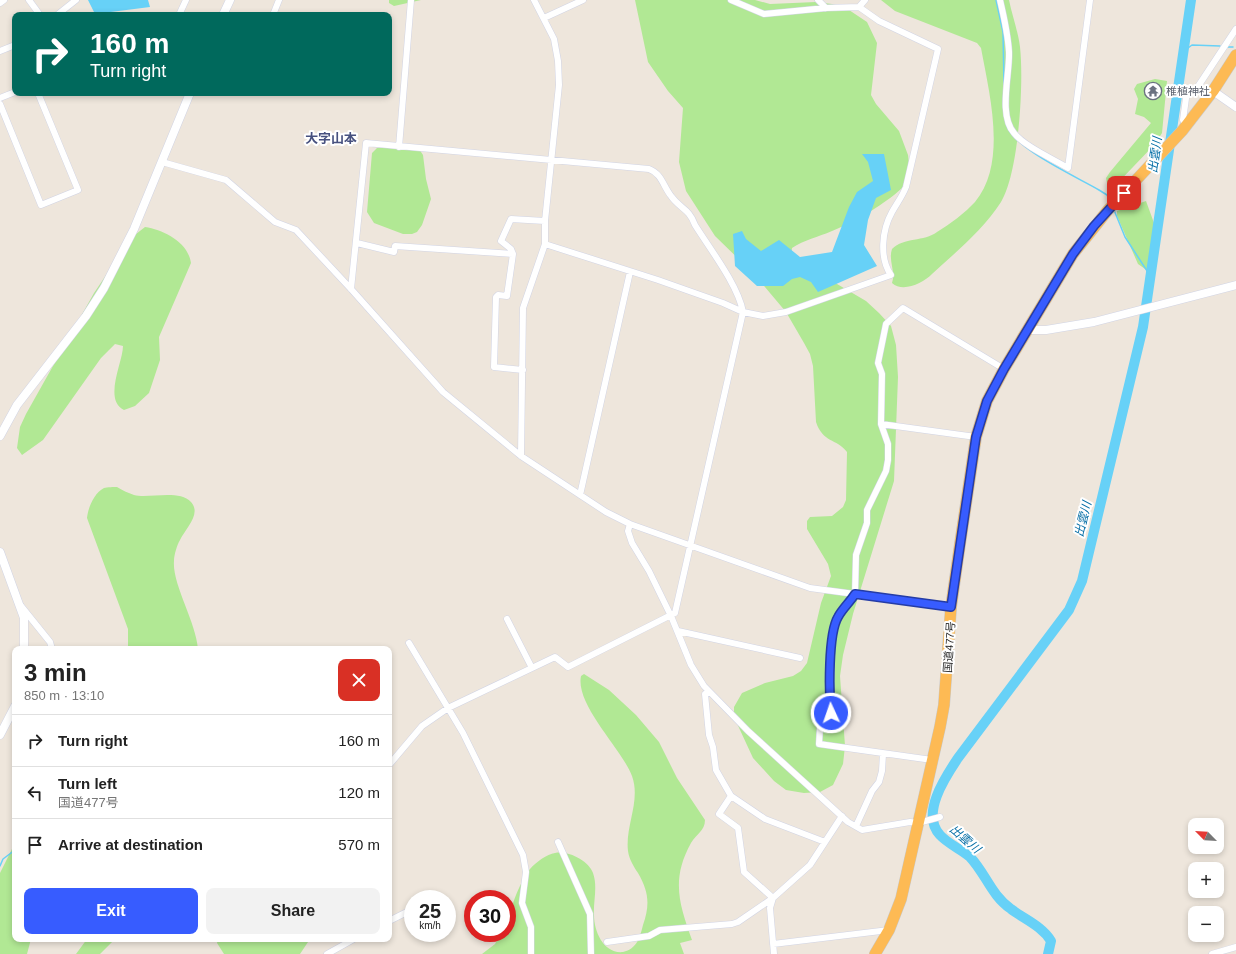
<!DOCTYPE html>
<meta charset="utf-8">
<style>
:root{--surface:#fff;--page:#f2f2f2;--text:#222;--muted:#767676;--line:#e0e0e0;--accent:#375cff}
body{margin:0;font-family:Helvetica,"Noto Sans JP",sans-serif;background:var(--page);color:var(--text);height:100vh;display:flex;flex-direction:column;font-size:15px;white-space:nowrap}
*{box-sizing:border-box;margin:0}
p{font-size:13px;color:var(--muted)}
.icon{flex:none;width:22px;height:22px;fill:none;stroke:currentColor;stroke-width:2;stroke-linecap:round;stroke-linejoin:round}
.map{position:relative;flex:1;overflow:hidden}
.side{position:absolute;left:12px;top:646px;width:380px;height:296px;display:flex;flex-direction:column;background:var(--surface);border-radius:8px;box-shadow:0 2px 6px #0003}
.side>*{flex:none}
.hud{position:absolute;left:12px;top:12px;width:380px;height:84px;border-radius:8px;box-shadow:0 2px 6px #0003;background:#00695c;color:#fff;overflow:hidden}
.needle{width:26px;rotate:294deg}
.controls{position:absolute;left:1188px;top:818px;display:grid;gap:8px}
.controls a{display:grid;place-items:center;width:36px;height:36px;border-radius:8px;background:var(--surface);box-shadow:0 2px 6px #0003;font-size:20px}
.speed{position:absolute;left:404px;top:890px;display:flex;gap:8px;font-size:20px;font-weight:700;text-align:center}
.speed>*{display:grid;place-content:center;width:52px;height:52px;border-radius:50%;background:var(--surface);box-shadow:0 2px 6px #0003;line-height:1}
.speed small{font-size:10px;font-weight:400}
.speed .limit{border:6px solid #d22;background:#fff;color:#111}
.pin{position:absolute;display:grid;place-items:center;width:34px;height:34px;color:#fff;margin:-17px;border-radius:8px;box-shadow:0 2px 6px #0006}
.me{position:absolute;width:44px;margin:-22px;rotate:357deg;stroke-linejoin:round;filter:drop-shadow(0 0 3px #0008)}
.turn{display:flex;align-items:center;gap:14px;height:84px;padding:0 12px;font-size:18px}
.turn .icon{width:52px;height:52px;stroke-width:2.5}
.turn b{display:block;font-size:28px;line-height:34px}
.round{display:grid;place-items:center;flex:none;width:42px;height:42px;border-radius:8px;background:var(--page)}
.head{display:flex;align-items:center;justify-content:space-between;height:68px;padding:0 12px}
h1{font-size:24px;font-weight:700;line-height:30px}
.cta{display:flex;gap:8px;margin-top:auto;padding:8px 12px}
.cta a{flex:1;height:46px;border-radius:8px;background:var(--accent);color:#fff;font-size:16px;font-weight:700;line-height:46px;text-align:center}
.cta a+a{background:var(--page);color:var(--text)}
ul{padding:0;list-style:none}
li{display:flex;align-items:center;gap:12px;height:52px;padding:0 12px;border-top:1px solid var(--line)}
li div{flex:1}
li b{display:block;font-size:15px}
li em{font-style:normal}
.map>svg:first-child{display:block}
</style>
<div class="map">
<svg width="1236" height="954" viewBox="0 0 1236 954">
<rect width="100%" height="100%" fill="#eee6dc"/>
<path fill="#b1e894" d="M389 0H421L394 6 389 3Z
M635 0H755L770 4 816 2 832 4 846 8 867 22 877 43 871 95 876 104 899 131 908 155 911 179C894 199 857 221 832 231 818 237 804 240 792 248L791 257 866 301 879 313 891 326 896 345 898 377 894 481 853 614 843 655 840 676 845 746 843 764 833 785 820 792 804 793 786 790 774 781 753 758 734 717V707L742 693 765 683 793 676 801 671 807 663 821 603 831 576 828 564 807 529V521L810 517 832 516 843 507 846 500 847 452C836 438 823 443 816 422L813 366 810 354 804 343 786 312 754 274 715 236 686 191 679 162 683 108 668 91 648 62Z
M881 0H1009C1012 15 1018 31 1020 47 1024 81 1019 173 1001 202 983 230 956 252 932 274 923 283 903 293 892 283 896 271 888 261 892 249 904 237 924 242 937 232 949 225 966 212 975 202 1008 163 989 92 981 48L977 43 895 11Z
M1155 79 1167 81 1162 133 1155 144 1111 190 1108 188 1106 178 1110 172 1151 123 1144 117 1135 114 1138 99 1134 89 1137 84Z
M409 144 419 149 423 155 426 179 431 199 422 225 417 232 412 234H403L374 223 367 212 372 153 377 148Z
M1146 201 1154 223 1148 271 1138 264 1117 216V211Z
M145 227C164 230 188 242 191 263L159 337 160 360 149 393 135 406 124 410C103 400 123 362 123 346L115 344 101 358 43 440 22 455 17 448 20 427 26 414 94 293 131 238Z
M117 487C122 490 128 493 134 495 148 499 179 489 191 502 202 514 185 529 180 540 177 545 174 555 174 561 172 584 196 622 198 649H128V629L87 518C88 508 94 493 104 488 107 487 114 487 117 487Z
M584 674 609 690 636 715 659 742 677 778 705 820C705 831 696 834 691 843 671 879 679 904 692 940L680 943 684 954H482L495 944 501 933H507C507 915 519 883 530 869 536 862 547 854 555 853 568 850 589 861 593 873 598 887 593 902 594 915 594 932 604 954 623 952 637 949 640 937 643 925 650 905 649 892 638 873 634 867 629 859 628 851 625 826 641 801 632 776 622 749 575 705 581 676Z
M15 843V939H31L27 954H0V873Z
M87 939H115L100 954H76Z
M218 939H310L300 954H224L217 943Z"/>
<path fill="#67d1f7" d="M88 0H148L150 7 95 14Z
M862 154H884L891 190 876 198 868 220 864 245 877 266 818 292 811 282 800 277 792 279 783 286H757L735 266 733 234 742 231 746 239 761 251 779 240 800 257 832 252 849 207 857 192 873 181 868 162Z"/>
<g fill="none" stroke-linecap="round" stroke-linejoin="round">
<path stroke="#67d1f7" stroke-width="1.5" d="M996 0 1003 32 1004 85
M1228 47H1233
M1184 51 1192 45 1220 46
M1006 123C1010 147 1077 177 1099 190L1107 195 1110 202
M1114 210 1125 237 1151 277
M0 866 3 859 15 850"/>
<path stroke="#67d1f7" stroke-width="10" d="M1048 954 1051 941C1042 926 1024 919 1011 909 991 895 986 874 970 857 961 849 948 844 940 835 920 814 946 776 958 758L1069 610 1082 581 1143 327 1191 0"/>
<defs>
<path id="minor" d="M29 0 40 15
M731 0 764 14 826 8 859 7 865 0
M818 0 826 8
M1000 0C1004 17 1008 34 1009 52 1010 74 998 115 1014 133 1024 146 1053 159 1068 168L1090 0
M0 3 4 0
M57 15 76 0
M179 15 186 0
M273 15 279 0
M544 18 583 0
M0 51 15 45
M0 98 15 92
M0 104 41 205 78 190 38 93
M1187 125 1183 120 1187 91H1195L1236 29
M399 147 411 0
M162 162 226 180 275 222 296 230 351 289 443 392 521 456 606 512 630 524 628 531 632 543 649 571 671 616 691 665 704 686 748 731 848 822 862 830 910 822 918 823 940 817
M357 243 394 252 395 246 513 254
M545 244 658 280 723 303 743 312 763 316 786 312 891 275C879 258 882 230 892 212 897 203 902 197 906 187L938 49 879 21 859 7
M351 289 366 143 649 169C662 174 663 186 671 196 680 209 689 208 695 225 710 249 738 285 743 312L675 613 568 667 555 657 448 708 422 726 389 765
M523 370 494 367 496 297 498 295 507 296 513 254 511 249 501 241 511 219 545 221
M881 424 976 437
M521 456 523 308 545 244V221L559 85 558 61 554 39 534 0
M580 495 630 272
M630 524 810 588 951 607
M21 606 50 642 52 649
M507 619 532 668
M678 631 800 658
M409 643 463 733 523 855 526 872 522 903 531 927V954
M709 692 705 694 709 735 713 747 716 770 731 796 765 819 825 842
M932 760 819 744 820 728 831 713 830 701 832 634 837 617 855 594 856 555 867 523V510L886 471 888 460V444L881 424 882 374 878 363 886 324 903 308 1004 369
M731 796 719 814 738 828 744 872 773 898
M856 826 872 791 879 782 882 771 883 754
M558 842 590 914 591 954
M773 898 770 908 774 954
M389 921 407 912
M607 942 649 936 660 930 732 924 738 922 773 898 810 865 842 816
M773 944 889 930
M327 954 354 939
M1212 954 1236 947"/>
<path id="tertiary" d="M223 15 230 0
M1213 91 1236 107
M1027 330H1046L1094 322 1236 285
M0 436 17 405 86 316 104 288 134 229 190 93
M0 552 24 618V649
M0 735 15 706"/>
<path id="trunk" d="M875 954 889 930 901 899 940 727 944 705 951 607 960 544 976 437 987 401 1004 369 1073 254 1108 210 1182 131 1213 91 1236 55"/>
</defs>
<use href="#minor" stroke="#d1d4e4" stroke-width="7"/>
<use href="#tertiary" stroke="#d1d4e4" stroke-width="9"/>
<use href="#trunk" stroke="#c8c8c8" stroke-width="12"/>
<use href="#minor" stroke="#fff" stroke-width="6"/>
<use href="#tertiary" stroke="#fff" stroke-width="8"/>
<use href="#trunk" stroke="#fdba54" stroke-width="11"/>
</g>
<g fill="none" stroke-linecap="round" stroke-linejoin="round">
<defs>
<path id="route" d="M831 713C829 692 828 634 838 617 842 609 850 602 855 594L951 607 976 437 987 401 1004 369 1073 254 1094 226 1124 193"/>
</defs>
<use href="#route" stroke="#243ca6" stroke-width="10"/>
<use href="#route" stroke="#375cff" stroke-width="7"/>
</g>
<defs>
<symbol id="temple-ring" viewBox="-11 -11 22 22"><circle r="9.5" fill="#fff" stroke="#6b7280" stroke-width="1.5"/><path d="M0-6L5-2H3V0L6.5 2.5H4V6H1.5V3h-3V6H-4V2.5H-6.5L-3 0V-2H-5Z" fill="#6b7280"/></symbol>
</defs>
<g fill-rule="evenodd">
<use href="#temple-ring" x="1143" y="81" width="20" height="20"/>
</g>
<g text-anchor="middle" dominant-baseline="central" stroke-width="4" stroke-linejoin="round" paint-order="stroke">
<g font-size="11" fill="#5b616d" stroke="#fff" text-anchor="start">
<text x="1166" y="91">椎植神社</text>
</g>
<g font-size="11" fill="#2b2b2b" stroke="#fff">
<text transform="translate(949 647) rotate(-86)">国道477号</text>
</g>
<g font-size="12" font-style="italic" fill="#046ea6" stroke="#fff">
<text transform="translate(1155 155) rotate(-82)">出雲川</text>
<text transform="translate(1083 519) rotate(-76)">出雲川</text>
<text transform="translate(965 839) rotate(41)">出雲川</text>
</g>
<g font-size="13" font-weight="bold" fill="#47517f" stroke="#fff">
<text x="331" y="138">大字山本</text>
</g>
</g>
</svg>
<div class="controls">
<a><svg class="needle" viewBox="-14 -14 28 28"><path d="M0-13l5 13h-10z" fill="#e53935"/><path d="M0 13l5-13h-10z" fill="#767676"/></svg></a>
<a>+</a>
<a>−</a>
</div>
<div class="speed"><div>25<small>km/h</small></div><div class="limit">30</div></div>
<div class="pin" style="left:1124px;top:193px;background:#d93025"><svg class="icon" aria-label="arrive" viewBox="0 0 24 24"><path d="M6 21V4h12l-3 4 3 4H6"/></svg></div>
<svg class="me" style="left:831px;top:713px" viewBox="-20 -20 40 40"><circle r="17" fill="#375cff" stroke="#fff" stroke-width="3"/><path d="M0-11L8 9 0 5-8 9z" fill="#fff"/></svg>
<div class="hud">
<div class="turn"><svg class="icon" aria-label="right" viewBox="0 0 24 24"><path d="M7 20v-9h11M14 6l5 5-5 5"/></svg><div><b>160 m</b>Turn right</div></div>
</div>
<section class="side">
<div class="head"><div><h1>3 min</h1><p>850 m · 13:10</p></div><a class="round" style="background:#d93025;color:#fff"><svg class="icon" aria-label="close" viewBox="0 0 24 24"><path d="M6 6l12 12M18 6L6 18"/></svg></a></div>
<ul>
<li><svg class="icon" aria-label="right" viewBox="0 0 24 24"><path d="M7 20v-9h11M14 6l5 5-5 5"/></svg><div><b>Turn right</b></div><em>160 m</em></li>
<li><svg class="icon" aria-label="left" viewBox="0 0 24 24"><path d="M17 20v-9H6M10 6l-5 5 5 5"/></svg><div><b>Turn left</b><p>国道477号</p></div><em>120 m</em></li>
<li><svg class="icon" aria-label="arrive" viewBox="0 0 24 24"><path d="M6 21V4h12l-3 4 3 4H6"/></svg><div><b>Arrive at destination</b></div><em>570 m</em></li>
</ul>
<div class="cta"><a>Exit</a><a>Share</a></div>
</section>
</div>
